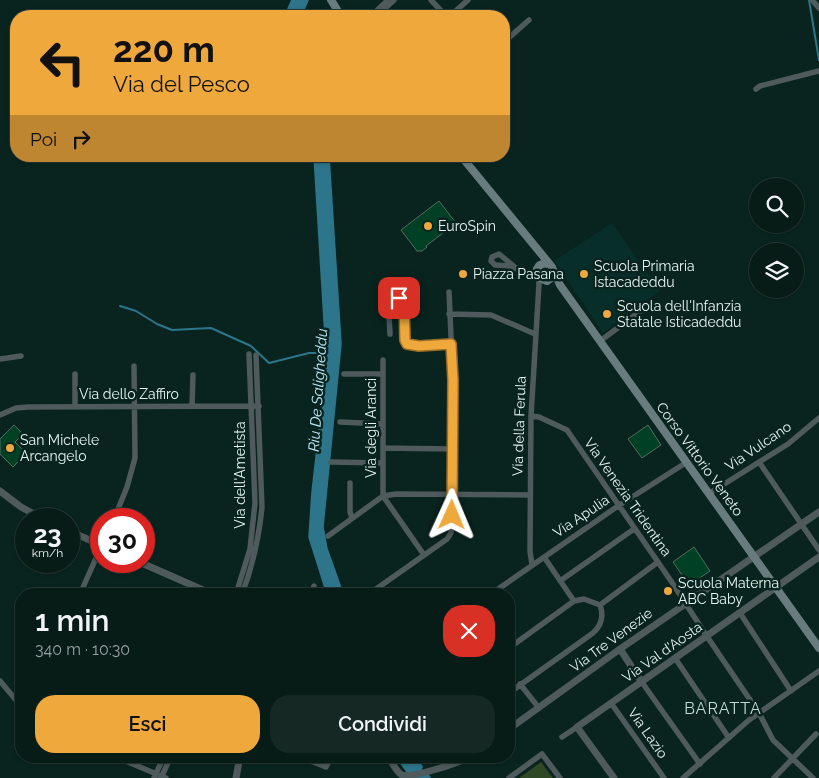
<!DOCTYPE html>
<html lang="it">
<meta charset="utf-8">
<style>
:root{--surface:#071b17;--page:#152824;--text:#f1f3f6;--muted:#98a1a1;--line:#283936;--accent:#eea83c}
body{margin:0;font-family:Raleway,sans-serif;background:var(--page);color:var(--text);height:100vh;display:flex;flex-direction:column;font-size:19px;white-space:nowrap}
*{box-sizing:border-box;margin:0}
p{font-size:16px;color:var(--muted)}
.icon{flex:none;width:28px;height:28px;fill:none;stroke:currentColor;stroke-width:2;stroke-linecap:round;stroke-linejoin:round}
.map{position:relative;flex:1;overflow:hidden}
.details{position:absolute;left:15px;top:588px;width:500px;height:175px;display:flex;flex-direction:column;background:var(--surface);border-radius:20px;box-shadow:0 1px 4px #0004,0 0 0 1px var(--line)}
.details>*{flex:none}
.banner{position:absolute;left:10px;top:10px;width:500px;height:152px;border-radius:20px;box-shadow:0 1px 4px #0004,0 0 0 1px var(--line);background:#eea83c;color:#111;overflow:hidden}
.tools{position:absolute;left:749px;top:178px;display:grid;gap:10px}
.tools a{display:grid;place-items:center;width:55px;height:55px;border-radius:50%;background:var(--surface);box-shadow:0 1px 4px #0004,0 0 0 1px var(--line);font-size:25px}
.speed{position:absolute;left:15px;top:508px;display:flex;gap:10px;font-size:25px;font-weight:700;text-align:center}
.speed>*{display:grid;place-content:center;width:65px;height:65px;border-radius:50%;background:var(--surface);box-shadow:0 1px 4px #0004,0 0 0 1px var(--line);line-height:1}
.speed small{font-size:12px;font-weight:400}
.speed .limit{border:8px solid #d22;background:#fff;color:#111}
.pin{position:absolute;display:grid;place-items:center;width:42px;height:42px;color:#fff;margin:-21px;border-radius:10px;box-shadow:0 2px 8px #0006}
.me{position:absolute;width:55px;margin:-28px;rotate:1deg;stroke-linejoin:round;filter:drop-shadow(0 0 4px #0008)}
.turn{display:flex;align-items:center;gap:18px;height:105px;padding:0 20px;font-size:22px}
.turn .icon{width:65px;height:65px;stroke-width:2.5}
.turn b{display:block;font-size:35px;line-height:42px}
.then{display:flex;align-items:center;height:48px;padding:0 20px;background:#0003;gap:10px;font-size:19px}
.round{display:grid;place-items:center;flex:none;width:52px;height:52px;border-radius:20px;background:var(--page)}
.summary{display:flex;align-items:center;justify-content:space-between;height:85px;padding:0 20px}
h1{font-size:30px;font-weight:600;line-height:38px}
.primary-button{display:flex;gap:10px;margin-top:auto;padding:10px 20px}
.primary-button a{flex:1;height:58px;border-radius:20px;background:var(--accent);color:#111;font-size:20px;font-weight:600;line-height:58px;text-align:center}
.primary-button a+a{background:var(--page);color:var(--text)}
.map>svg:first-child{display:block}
</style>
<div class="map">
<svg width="819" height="778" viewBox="0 0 819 778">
<rect width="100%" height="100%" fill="#09241f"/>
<path fill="#072e28" d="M612 223 660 291 603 333 554 261Z"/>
<path fill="#2f4825" d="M541 762 553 778H519Z"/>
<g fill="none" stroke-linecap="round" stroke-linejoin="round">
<path stroke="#2d758b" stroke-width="2" d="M809 0 819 60
M120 306 136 311 157 324 172 330 211 328 251 346 269 363 309 353H322
M331 356 334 358"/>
<path stroke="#2d758b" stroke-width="5.5" d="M287 16 294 0
M299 16 306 0
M316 156 328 353 323 413 314 492 311 537 329 594
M327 156 339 344 321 527 325 549 341 594
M398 756 409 771 420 767 411 756
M418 778 426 775 428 778"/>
<path stroke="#2d758b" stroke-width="10" d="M294 16 301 0
M322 156 334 358 317 530 321 551 336 594
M405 756 422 778"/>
</g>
<path fill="#004025" stroke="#566c5f" d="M439 201 456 223 426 246 427 247 422 251H417L401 230Z
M14 425 23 434 15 442 26 453 13 467 0 454V439Z
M648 425 661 445 642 458 628 439Z
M694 547 710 571 689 585 673 562Z"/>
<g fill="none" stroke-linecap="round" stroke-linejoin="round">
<path stroke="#4e5a5b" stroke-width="5.5" d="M431 0 446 16
M812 0 819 8
M371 16 388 0
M377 16 394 0
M450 16 468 0
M504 42 529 20
M756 89 760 86 819 71
M516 268 499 254 492 257 491 261 495 265 509 266 538 277 539 284 531 416 530 551 532 565
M449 314 491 315 535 334
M390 334 388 298H402L404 302 405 340 407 344 419 346 451 344
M600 341 642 310
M0 359 21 356
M75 374V407
M344 374H383
M192 406 193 375
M0 415 16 408 28 407 259 406
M531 416 539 417 567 430 671 581 706 635 759 713 773 740 813 778
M340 422 383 424
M383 448 452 449
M331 462 383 463
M759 462 819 550
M350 483V512L352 518
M710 493 788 444 819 418
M383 496V360
M383 496 424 555
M114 519 127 487 135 458 134 366
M328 536 383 496 396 494 530 495
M544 557 574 601
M560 581 634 529
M80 594 101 547
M236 594 250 549 255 503 249 354
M242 594C253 565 259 538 262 507L256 355
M311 594 314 586
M369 594 447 539 451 533 453 380 449 292
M491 594 618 506 687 462
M600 605 658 562
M740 613 791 691
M509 648 574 601 584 599 600 605
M675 658 729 738
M0 681 21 706
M641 681 700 764
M520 684 539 708
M509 693 593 633C602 625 604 616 600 605
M611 703 664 778
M17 732 21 724
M562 737 577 727
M114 756 166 778
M298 756 326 767 332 756
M154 778 164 756
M161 778 171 756
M509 778 542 754 560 778
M683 778 749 720 819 671
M774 778 816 734"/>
<path stroke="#4e5a5b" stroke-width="7" d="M0 491 21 507 43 519
M69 531 101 545
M137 561 212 594
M620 649 641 681
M509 729 620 649 819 512
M388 756C392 762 396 772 402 775 412 778 460 763 470 756
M236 778 240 756
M614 778 577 727 819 557"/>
<path stroke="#687c7d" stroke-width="8" d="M331 0 341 16
M461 156 552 267 560 285 819 648
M549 264C539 262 534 269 538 277L547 281 551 278 554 272"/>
</g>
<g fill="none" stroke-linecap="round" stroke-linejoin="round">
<defs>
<path id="route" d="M399 298 404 302 405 340 407 344 419 346 451 344 453 380 452 515"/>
</defs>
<use href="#route" stroke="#9b6d27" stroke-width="12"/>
<use href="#route" stroke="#eea83c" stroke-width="9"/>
</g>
<g fill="#eea83c" stroke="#09241f" stroke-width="2">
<circle cx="428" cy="226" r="5"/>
<circle cx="463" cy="274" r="5"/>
<circle cx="584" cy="274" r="5"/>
<circle cx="607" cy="314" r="5"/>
<circle cx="10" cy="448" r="5"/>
<circle cx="668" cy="591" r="5"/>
</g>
<g text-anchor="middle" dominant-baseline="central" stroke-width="5" stroke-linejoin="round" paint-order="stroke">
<g font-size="14" fill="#e6f5f1" stroke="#09241f" text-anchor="start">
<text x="438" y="226">EuroSpin</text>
<text x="594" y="266">Scuola Primaria<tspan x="594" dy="16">Istacadeddu</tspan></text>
<text x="473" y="274">Piazza Pasana</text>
<text x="617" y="306">Scuola dell'Infanzia<tspan x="617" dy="16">Statale Isticadeddu</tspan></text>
<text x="20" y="440">San Michele<tspan x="20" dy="16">Arcangelo</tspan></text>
<text x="678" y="583">Scuola Materna<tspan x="678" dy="16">ABC Baby</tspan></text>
</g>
<g font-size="14" fill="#e6f5f1" stroke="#09241f">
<text x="129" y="394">Via dello Zaffiro</text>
<text transform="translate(519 426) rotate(-88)">Via della Ferula</text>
<text transform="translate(371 428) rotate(-90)">Via degli Aranci</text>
<text transform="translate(758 446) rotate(-34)">Via Vulcano</text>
<text transform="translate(700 459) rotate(54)">Corso Vittorio Veneto</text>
<text transform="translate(240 475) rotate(-90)">Via dell'Ametista</text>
<text transform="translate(628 497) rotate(55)">Via Venezia Tridentina</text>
<text transform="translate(581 516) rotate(-34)">Via Apulia</text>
<text transform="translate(611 640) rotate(-36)">Via Tre Venezie</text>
<text transform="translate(662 652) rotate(-35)">Via Val d'Aosta</text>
<text transform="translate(648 733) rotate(55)">Via Lazio</text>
</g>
<g font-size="15" font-style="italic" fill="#bdeafa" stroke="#09241f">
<text transform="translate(318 390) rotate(-86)">Riu De Saligheddu</text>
</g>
<g font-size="16" letter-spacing="1" fill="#beddd5" stroke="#09241f">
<text x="723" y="708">BARATTA</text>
</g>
</g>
</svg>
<div class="tools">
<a><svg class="icon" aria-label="search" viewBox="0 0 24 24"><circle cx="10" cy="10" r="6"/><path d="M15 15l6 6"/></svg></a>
<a><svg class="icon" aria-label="layers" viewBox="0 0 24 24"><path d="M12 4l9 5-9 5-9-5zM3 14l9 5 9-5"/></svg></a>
</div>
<div class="speed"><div>23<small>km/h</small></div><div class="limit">30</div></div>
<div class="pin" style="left:399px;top:298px;background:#d93025"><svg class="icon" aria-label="arrive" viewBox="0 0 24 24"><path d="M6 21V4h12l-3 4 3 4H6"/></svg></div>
<svg class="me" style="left:452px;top:515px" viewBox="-20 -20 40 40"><path d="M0-17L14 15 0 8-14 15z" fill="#eea83c" stroke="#fff" stroke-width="4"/></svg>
<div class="banner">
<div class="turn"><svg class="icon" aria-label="left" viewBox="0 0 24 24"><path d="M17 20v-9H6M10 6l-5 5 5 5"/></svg><div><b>220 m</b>Via del Pesco</div></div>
<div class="then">Poi<svg class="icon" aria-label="right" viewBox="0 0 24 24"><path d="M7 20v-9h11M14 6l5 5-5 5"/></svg></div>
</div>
<section class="details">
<div class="summary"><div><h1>1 min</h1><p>340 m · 10:30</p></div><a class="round" style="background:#d93025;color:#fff"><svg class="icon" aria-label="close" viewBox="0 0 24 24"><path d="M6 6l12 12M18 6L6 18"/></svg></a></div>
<div class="primary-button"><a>Esci</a><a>Condividi</a></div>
</section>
</div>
